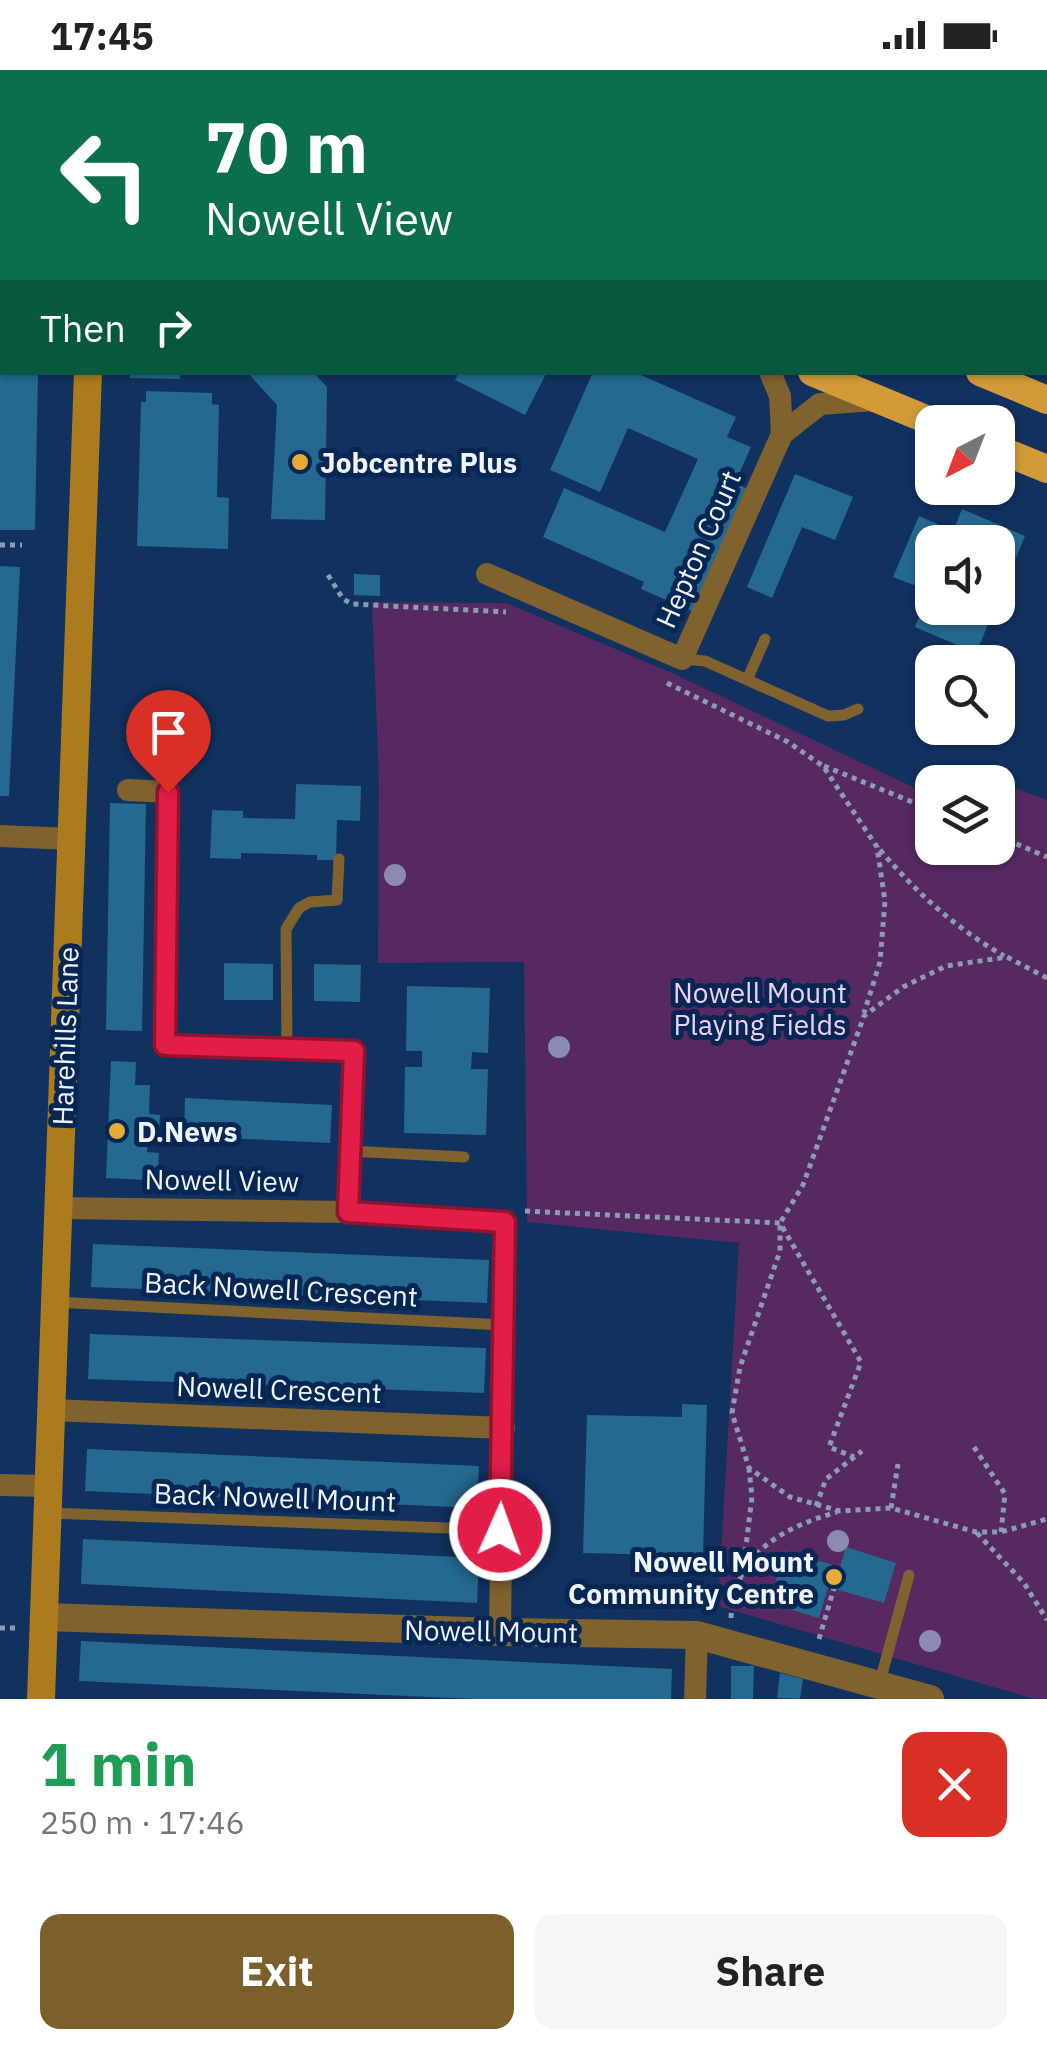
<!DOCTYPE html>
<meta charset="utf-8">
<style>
:root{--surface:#fff;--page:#f6f6f6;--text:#222;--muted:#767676;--accent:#7c602c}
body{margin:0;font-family:"IBM Plex Sans",sans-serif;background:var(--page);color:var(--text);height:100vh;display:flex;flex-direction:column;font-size:38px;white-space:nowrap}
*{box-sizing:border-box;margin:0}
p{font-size:32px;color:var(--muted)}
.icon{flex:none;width:55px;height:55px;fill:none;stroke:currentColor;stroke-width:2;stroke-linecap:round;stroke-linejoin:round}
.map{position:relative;height:1629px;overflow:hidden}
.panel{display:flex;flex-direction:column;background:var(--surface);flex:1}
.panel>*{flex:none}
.hud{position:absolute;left:0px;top:0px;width:1048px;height:305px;box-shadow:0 2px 8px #0004;background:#0b6e4f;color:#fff;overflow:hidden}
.needle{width:65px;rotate:222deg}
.fabs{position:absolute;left:915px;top:335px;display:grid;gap:20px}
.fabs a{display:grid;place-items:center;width:100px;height:100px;border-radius:20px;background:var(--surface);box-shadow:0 2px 8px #0004;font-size:50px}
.pin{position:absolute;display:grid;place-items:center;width:85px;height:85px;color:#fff;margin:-102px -42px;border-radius:50% 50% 50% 0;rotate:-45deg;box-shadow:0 0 10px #0007}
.pin .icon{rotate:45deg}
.me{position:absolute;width:110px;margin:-55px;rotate:2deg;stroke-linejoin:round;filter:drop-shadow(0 0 8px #0008)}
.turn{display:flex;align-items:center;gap:35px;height:210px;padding:0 40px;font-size:45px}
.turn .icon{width:130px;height:130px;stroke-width:2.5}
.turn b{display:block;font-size:70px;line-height:85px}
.then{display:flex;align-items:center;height:95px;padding:0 40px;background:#0003;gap:20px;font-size:38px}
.round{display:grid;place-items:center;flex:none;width:105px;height:105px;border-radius:20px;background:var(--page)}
.summary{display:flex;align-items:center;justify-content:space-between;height:170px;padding:0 40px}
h1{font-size:60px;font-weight:700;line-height:75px;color:#1e9e55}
.button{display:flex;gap:20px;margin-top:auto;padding:20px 40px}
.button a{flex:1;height:115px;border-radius:20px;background:var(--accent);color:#fff;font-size:40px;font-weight:700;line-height:115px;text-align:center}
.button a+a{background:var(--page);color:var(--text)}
.status{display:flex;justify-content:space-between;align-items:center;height:70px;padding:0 50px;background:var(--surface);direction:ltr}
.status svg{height:28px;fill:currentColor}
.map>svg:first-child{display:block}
</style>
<div class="status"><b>17:45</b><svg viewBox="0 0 49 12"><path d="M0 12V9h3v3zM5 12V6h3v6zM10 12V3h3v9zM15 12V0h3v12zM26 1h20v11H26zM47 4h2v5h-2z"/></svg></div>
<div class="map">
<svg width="1047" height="1629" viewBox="0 0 1047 1629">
<rect width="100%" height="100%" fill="#11315f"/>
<path fill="#562963" d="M461 0H1047V82L1045 87V2Z
M2 95V271H0Z
M372 532 506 533 672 603 932 726V778H998V723L1001 713 1047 730V1629H1034L718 1536 739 1173 527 1152 524 892 378 893 379 712Z"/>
<path fill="#256990" d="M0 302H38L35 460H0Z
M130 302H180V309L130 308Z
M247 302H313L327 317 325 450 271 449 277 335Z
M459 302H547L525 345 455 310Z
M593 302H634L736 347 727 367 751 377 735 413 748 419 694 542 641 519 644 512 543 467 564 418 665 462 698 389 628 358 600 422 550 400Z
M146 321 212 323V334L219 335 217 427 229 428 228 479 137 476 141 332H146Z
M795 404 853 427 835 470 802 457 772 528 747 517Z
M962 439 1025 466 998 531V472H932V538H995L976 583 915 557 929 521 893 507 919 446 953 461Z
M0 496 20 497 9 726H0Z
M354 504 380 505V526L354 525Z
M296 714 361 716 360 751 337 750 336 790H317V785L241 783V789L210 788 212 740 243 741V748L295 749Z
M110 733 146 734 142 961 106 960Z
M224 893 273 894V930H224Z
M314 894 361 895 360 932 314 931Z
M407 916 490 918 488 983 472 982 471 999H488L486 1065 404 1063 405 997H422V981H406Z
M111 991 136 992 135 1015H150L149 1044 160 1045 159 1064 148 1063 147 1082 159 1083 158 1101H146V1110L106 1108Z
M185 1028 332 1035 330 1073 184 1066Z
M93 1174 489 1190 487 1233 91 1217Z
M90 1264 486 1278 484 1323 88 1309Z
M682 1334 707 1335 703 1486 583 1483 587 1345 682 1347Z
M87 1379 479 1396 477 1438 85 1421Z
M83 1469 479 1488 477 1533 81 1514Z
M846 1477 896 1493 884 1533 828 1517 819 1548 769 1533 785 1481 840 1497Z
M81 1571 672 1599 671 1629H473L79 1611Z
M731 1596H754L753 1629H731Z
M780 1603 803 1609 800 1629 777 1628Z"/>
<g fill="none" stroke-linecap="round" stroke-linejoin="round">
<path stroke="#8b9bb4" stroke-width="5" stroke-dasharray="5 5" stroke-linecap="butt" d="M45 0 46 2
M417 0 422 2
M598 2 600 0
M1044 2 1046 0
M0 42H2
M0 91H2
M1045 292H1047
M0 475H22
M328 505 343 529 352 534 506 542
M667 613 788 672 823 696 877 777 885 831 880 892 864 943
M824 696 932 740
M998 766 1047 787
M880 780C919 825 953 856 1004 886
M1047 908 1007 887 946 896 903 917 864 946 803 1115 780 1153V1181L740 1297 732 1343 749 1398 790 1427 840 1441 891 1438 976 1462H1001L1047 1449
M525 1141 780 1153 861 1292 829 1377 854 1387
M974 1377 1005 1424 1001 1462
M816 1436 826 1409 862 1381
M891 1438 898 1394
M977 1463 1024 1513 1047 1550
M744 1492 752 1427 749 1399
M731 1548C734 1484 781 1458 837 1442
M0 1558H17
M819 1569 834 1518"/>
<path stroke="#80622f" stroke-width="11" d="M0 277H2
M682 589 705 591 828 646 844 645 858 639
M747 610 765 569
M287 979 286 859 299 838 310 832 337 830 339 789
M350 1081 464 1087
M55 1232 504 1255
M50 1443 500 1460
M879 1615 909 1505"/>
<path stroke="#80622f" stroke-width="22" d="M770 302 780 326 782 364 820 334 874 330
M487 504 682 589 782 364
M128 720 168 722 165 975 354 981 348 1142
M0 766 71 769
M59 1138 348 1142 505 1152 500 1562
M51 1340 504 1358
M0 1415 49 1416
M695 1629 697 1565"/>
<path stroke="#80622f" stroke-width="28" d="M44 1547 500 1562 697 1565 930 1629"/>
<path stroke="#ac7b1d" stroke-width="28" d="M99 2V0
M41 1629 88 302"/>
<path stroke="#d29b38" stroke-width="28" d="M177 0 182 2
M346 0 350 2
M812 302 933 352
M980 302 1047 330
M998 379 1047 399"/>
</g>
<g fill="#8b8ab2">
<circle cx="395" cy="805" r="11"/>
<circle cx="559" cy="977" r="11"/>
<circle cx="838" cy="1471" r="11"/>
<circle cx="930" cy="1571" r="11"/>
</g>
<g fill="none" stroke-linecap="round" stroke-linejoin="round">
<defs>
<path id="route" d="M168 722 165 975 354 981 348 1142 505 1152 500 1460"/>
</defs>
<use href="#route" stroke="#92132f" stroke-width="25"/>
<use href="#route" stroke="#e11d48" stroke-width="18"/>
</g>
<g fill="#e9ab38" stroke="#062654" stroke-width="4">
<circle cx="300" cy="392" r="10"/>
<circle cx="117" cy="1061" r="10"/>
<circle cx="834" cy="1507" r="10"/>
</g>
<g text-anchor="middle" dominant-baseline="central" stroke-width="10" stroke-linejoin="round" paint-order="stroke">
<g font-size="28" font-weight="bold" fill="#f1f5fb" stroke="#062654" text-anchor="start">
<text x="320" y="392">Jobcentre Plus</text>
<text x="137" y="1061">D.News</text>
<text x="814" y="1491" text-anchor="end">Nowell Mount<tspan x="814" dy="32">Community Centre</tspan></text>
</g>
<g font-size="28" fill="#f1f5fb" stroke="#062654">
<text transform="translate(698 479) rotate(-66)">Hepton Court</text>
<text transform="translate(65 966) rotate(-88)">Harehills Lane</text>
<text transform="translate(222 1110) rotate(1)">Nowell View</text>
<text transform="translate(281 1219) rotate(3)">Back Nowell Crescent</text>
<text transform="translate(279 1319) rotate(2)">Nowell Crescent</text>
<text transform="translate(275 1427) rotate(2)">Back Nowell Mount</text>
<text transform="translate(491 1561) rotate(1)">Nowell Mount</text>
</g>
<g font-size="28" fill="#eed2f6" stroke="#062654">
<text x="760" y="922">Nowell Mount<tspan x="760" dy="32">Playing Fields</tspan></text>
</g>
</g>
</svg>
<div class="fabs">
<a><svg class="needle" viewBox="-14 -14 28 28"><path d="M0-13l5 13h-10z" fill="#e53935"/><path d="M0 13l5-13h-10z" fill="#767676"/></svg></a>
<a><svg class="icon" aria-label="sound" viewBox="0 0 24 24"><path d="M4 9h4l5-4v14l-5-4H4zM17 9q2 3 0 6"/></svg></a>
<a><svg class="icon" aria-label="search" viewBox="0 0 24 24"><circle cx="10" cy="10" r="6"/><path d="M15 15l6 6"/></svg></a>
<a><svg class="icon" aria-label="layers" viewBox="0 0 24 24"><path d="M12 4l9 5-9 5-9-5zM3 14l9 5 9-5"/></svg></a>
</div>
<div class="pin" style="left:168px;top:722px;background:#d93025"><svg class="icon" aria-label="arrive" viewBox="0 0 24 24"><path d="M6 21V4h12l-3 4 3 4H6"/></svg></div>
<svg class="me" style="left:500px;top:1460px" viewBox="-20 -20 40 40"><circle r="17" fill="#e11d48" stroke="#fff" stroke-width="3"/><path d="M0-11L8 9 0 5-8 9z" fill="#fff"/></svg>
<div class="hud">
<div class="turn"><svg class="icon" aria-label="left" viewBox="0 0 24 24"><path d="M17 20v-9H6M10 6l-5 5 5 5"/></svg><div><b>70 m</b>Nowell View</div></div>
<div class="then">Then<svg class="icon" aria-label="right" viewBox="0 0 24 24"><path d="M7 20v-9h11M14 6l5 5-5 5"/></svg></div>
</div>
</div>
<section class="panel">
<div class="summary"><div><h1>1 min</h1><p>250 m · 17:46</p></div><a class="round" style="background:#d93025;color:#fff"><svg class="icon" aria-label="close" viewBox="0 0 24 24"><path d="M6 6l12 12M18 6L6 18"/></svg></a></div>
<div class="button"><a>Exit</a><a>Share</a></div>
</section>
